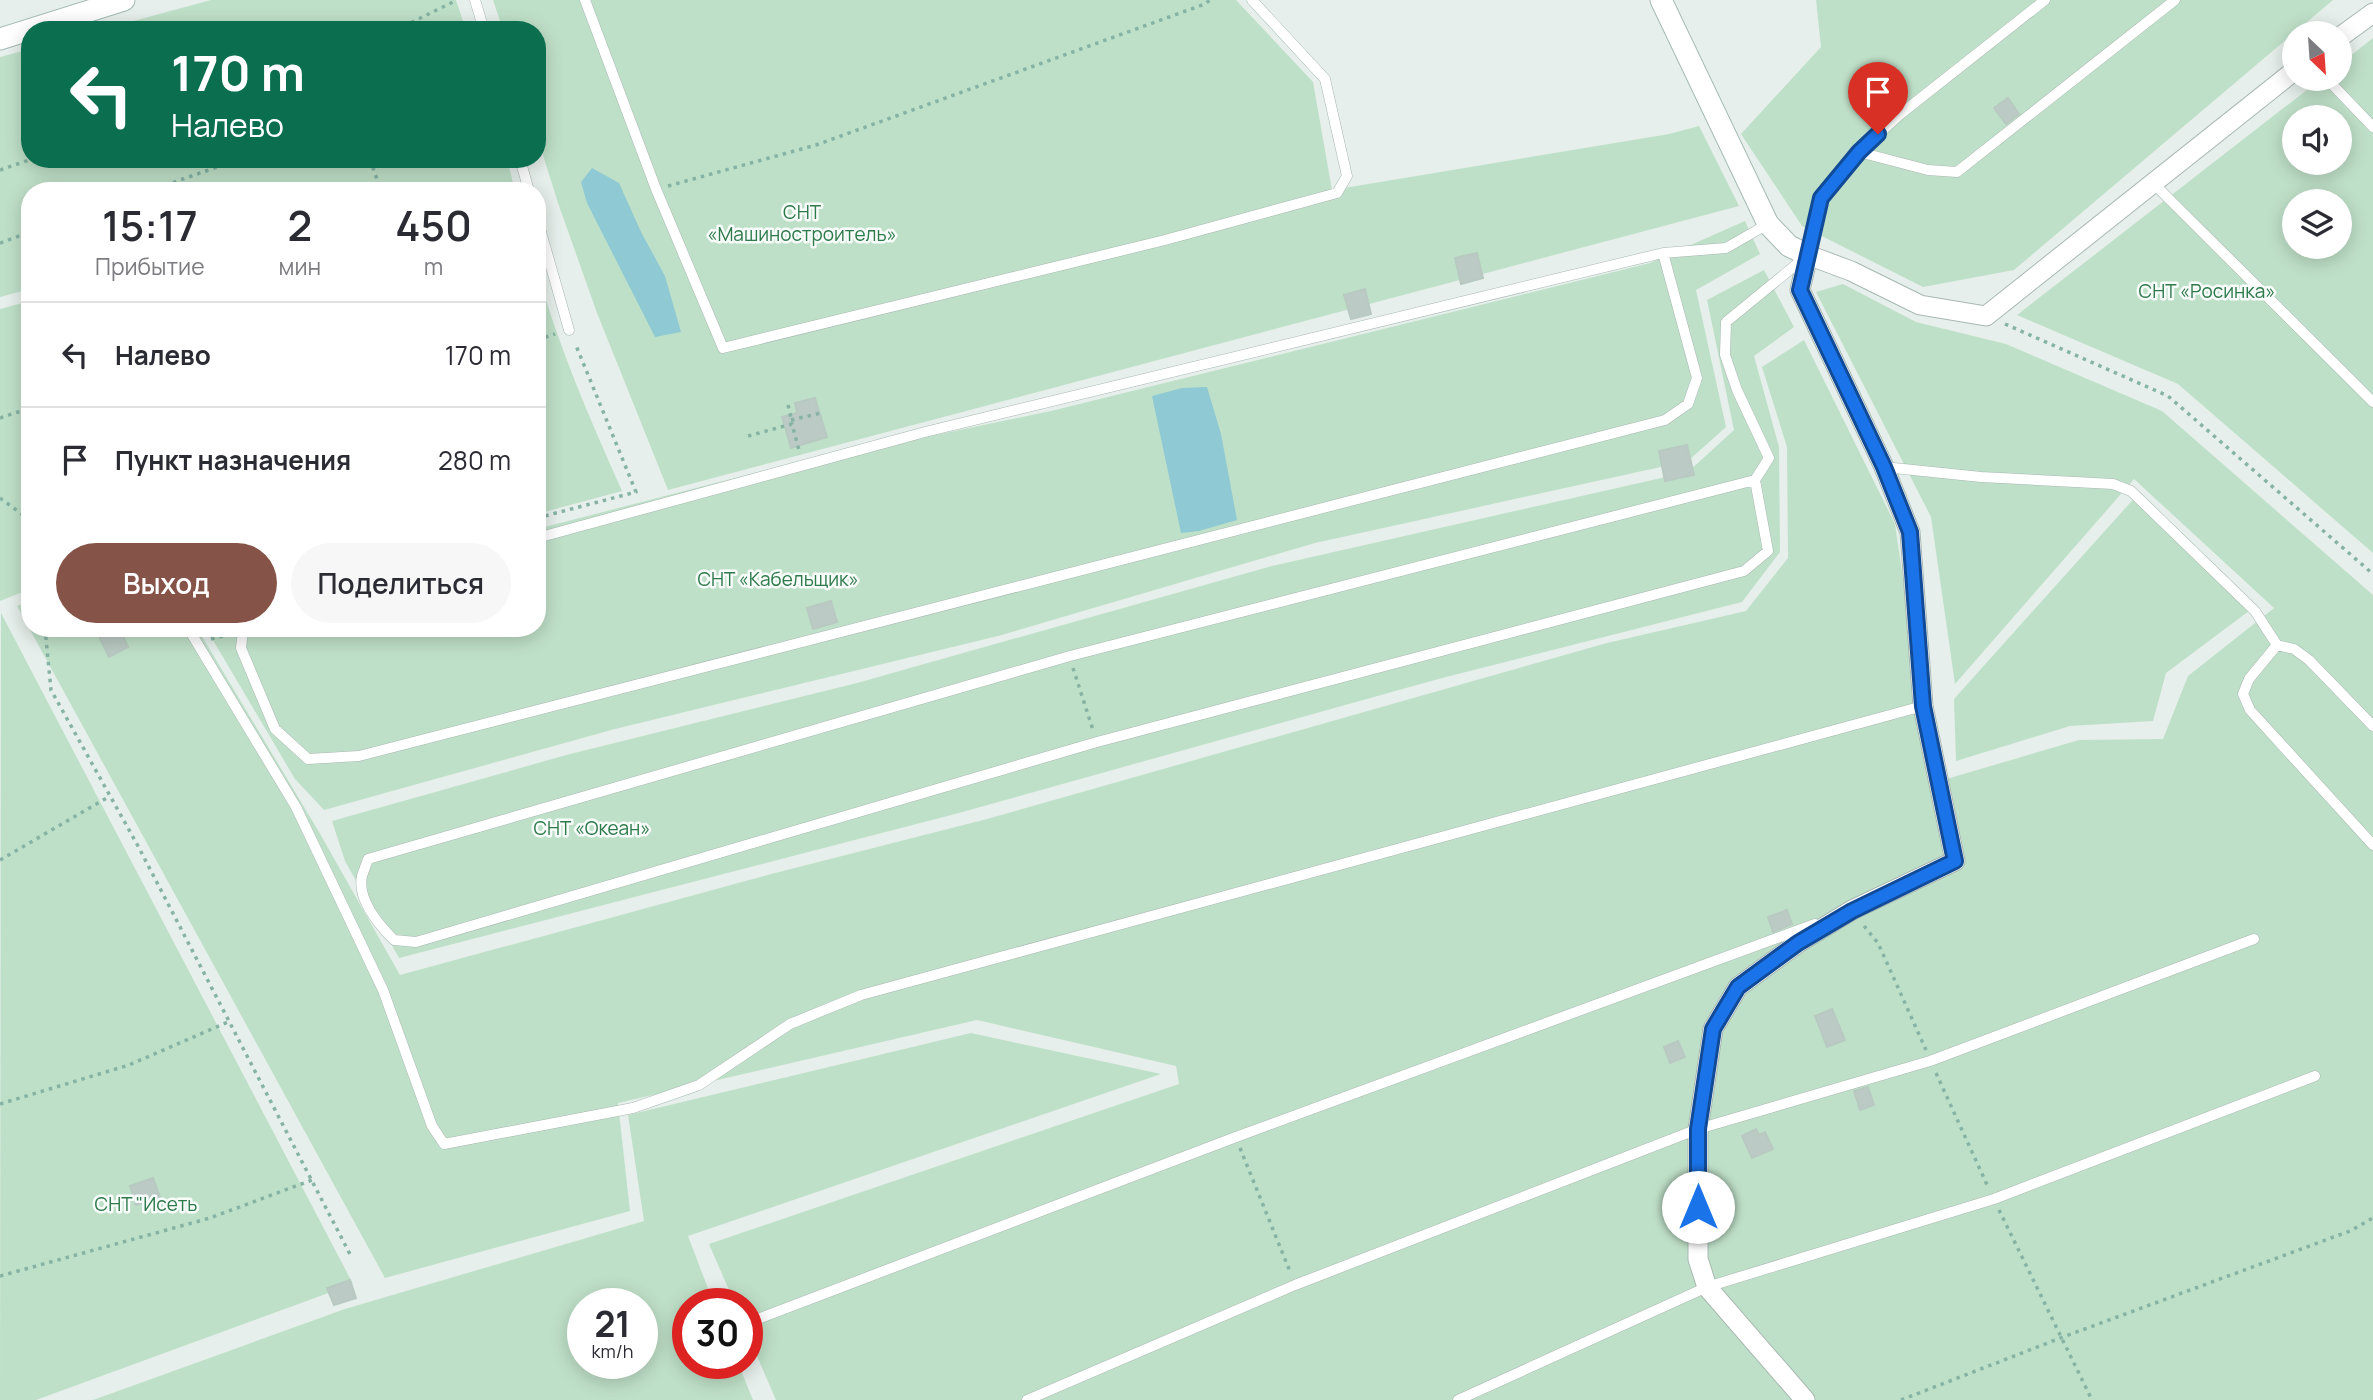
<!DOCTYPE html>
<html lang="ru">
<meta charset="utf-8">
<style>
:root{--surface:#fff;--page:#f7f7f7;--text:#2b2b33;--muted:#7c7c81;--line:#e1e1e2;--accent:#855347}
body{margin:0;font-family:Manrope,sans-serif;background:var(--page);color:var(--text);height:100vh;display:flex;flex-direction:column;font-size:26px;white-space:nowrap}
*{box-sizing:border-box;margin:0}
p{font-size:23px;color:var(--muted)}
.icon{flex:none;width:38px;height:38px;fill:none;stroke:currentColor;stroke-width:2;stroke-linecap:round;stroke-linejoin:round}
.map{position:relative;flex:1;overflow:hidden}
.side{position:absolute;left:21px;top:182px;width:525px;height:455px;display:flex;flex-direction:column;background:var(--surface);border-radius:28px;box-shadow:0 4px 18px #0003}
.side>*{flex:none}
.hud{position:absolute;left:21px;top:21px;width:525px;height:147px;border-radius:28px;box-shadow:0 4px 18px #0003;background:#0b6e4f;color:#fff;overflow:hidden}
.needle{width:46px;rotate:155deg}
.tools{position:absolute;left:2282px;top:21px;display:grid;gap:14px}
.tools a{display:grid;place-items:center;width:70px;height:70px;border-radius:50%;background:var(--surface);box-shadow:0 4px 18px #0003;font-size:35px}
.speed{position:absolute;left:567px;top:1288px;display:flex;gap:14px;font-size:35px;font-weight:700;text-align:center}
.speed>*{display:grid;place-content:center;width:91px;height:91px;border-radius:50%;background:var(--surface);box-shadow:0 4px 18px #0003;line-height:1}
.speed small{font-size:18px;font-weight:400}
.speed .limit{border:10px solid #d22;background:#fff;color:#111}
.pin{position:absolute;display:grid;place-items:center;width:60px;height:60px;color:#fff;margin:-72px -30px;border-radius:50% 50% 50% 0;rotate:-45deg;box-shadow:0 0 7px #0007}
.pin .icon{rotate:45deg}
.me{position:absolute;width:77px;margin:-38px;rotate:0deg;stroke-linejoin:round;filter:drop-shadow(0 0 5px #0008)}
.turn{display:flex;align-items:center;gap:24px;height:147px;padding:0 35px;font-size:32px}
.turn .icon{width:91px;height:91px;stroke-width:2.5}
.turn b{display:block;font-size:49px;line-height:60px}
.eta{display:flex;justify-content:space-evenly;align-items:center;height:119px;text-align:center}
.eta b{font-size:42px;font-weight:600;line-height:49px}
.action{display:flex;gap:14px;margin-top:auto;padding:14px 35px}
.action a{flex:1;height:80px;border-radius:42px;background:var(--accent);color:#fff;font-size:28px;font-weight:600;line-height:80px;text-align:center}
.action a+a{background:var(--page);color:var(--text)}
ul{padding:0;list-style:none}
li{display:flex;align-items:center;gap:21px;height:105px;padding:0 35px;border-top:2px solid var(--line)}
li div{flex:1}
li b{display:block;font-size:26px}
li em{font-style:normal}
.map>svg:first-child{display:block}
</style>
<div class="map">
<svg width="2373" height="1400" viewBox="0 0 2373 1400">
<rect width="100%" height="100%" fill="#e6efeb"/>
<path fill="#bfe0c8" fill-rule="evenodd" d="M211 0H456L466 30H100Z
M493 0H1236L1313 82 1332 190 1669 134 1699 126 1739 206 668 490 597 313 558 203 537 136V30H503Z
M1816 0H2333L2014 270 1923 287 1802 226 1741 134 1821 47Z
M2373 38V553L2178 384 2017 315 2321 79H2340V64ZM2294 117H2340V163H2294ZM2294 201H2340V247H2294Z
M30 49V159H507L515 191H30V289L0 297V57Z
M1745 221 1760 254 1696 290 1726 427 1688 461 1315 543 998 636 615 729 324 810 295 779 207 630 537 628V529L758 472 1051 411 1650 263Z
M537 270C558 346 590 419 622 491L537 514Z
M1764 270 1794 327 1754 356 1779 447 1780 552 1742 602 1442 678 955 814 399 958 345 861 332 821 570 754 857 683 1272 566 1688 472 1734 430 1707 300Z
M1843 284 1916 322 2006 344 2162 411 2373 595V1400H776L747 1333V1304H735L709 1244 1179 1084 1176 1066 977 1020 618 1103 630 1211 385 1278 17 606 30 601V628H197L319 832 400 975 779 872 987 819 1607 643 1746 611 1788 558 1787 447 1762 367 1804 340 1895 524 1933 783 2079 740 2163 739 2188 676 2274 608 2134 479 1955 684 1931 517 1816 292Z
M30 301V589L0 601V309Z
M2138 494 2253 608 2166 673 2153 721 2070 726 1956 761 1954 699Z
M1 613 353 1284 36 1400H0Z
M971 1033 1161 1074 688 1236 714 1304H688V1363H738L753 1400H93L345 1309 644 1221 628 1115ZM583 1304H642V1363H583Z"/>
<path fill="#8ec9d4" d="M592 168 619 183 641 232 665 276 681 332 655 337 587 203 581 182Z
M1207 387 1221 434 1237 520 1199 531 1181 533 1152 396 1182 388Z"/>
<path fill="#bbcac4" stroke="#b8c9c2" stroke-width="2" d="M2008 98 2019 114 2006 124 1994 108Z
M1477 253 1483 278 1461 284 1455 258Z
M1365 289 1371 314 1351 319 1344 295Z
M815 398 827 437 791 448 782 417 797 413 795 403Z
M1687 445 1694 475 1665 481 1659 451Z
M831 601 837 622 813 629 807 608Z
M95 628H119L128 647 109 657Z
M1787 910 1792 924 1773 932 1768 917Z
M1832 1009 1845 1040 1827 1047 1815 1016Z
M1678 1041 1685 1057 1670 1063 1664 1047Z
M1868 1087 1874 1105 1860 1110 1854 1091Z
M1756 1129 1759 1135 1765 1132 1773 1149 1752 1158 1742 1136Z
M153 1178 160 1197 136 1205 130 1186Z
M350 1280 356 1298 334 1305 327 1288Z"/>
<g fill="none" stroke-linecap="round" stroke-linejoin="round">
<defs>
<path id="lane" d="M475 0 484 30
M585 0 656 189 723 348 1165 240 1337 193 1347 176 1325 79 1252 0
M2327 79 2373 127
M1859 152 1928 170 1957 172 2175 0
M520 159 529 191
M2153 183 2373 402
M537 218 569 330
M1884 467 1981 477 2113 484 2131 491 2255 611 2277 645 2294 649 2309 660 2373 726
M1755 480 1768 551 1744 571 1097 742 416 942 394 940C379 925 357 899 362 876 364 870 366 865 368 859L1070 656 1755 480 1769 458 1737 390 1725 355 1726 322 1808 255 1821 198 1859 152 1898 116 2045 0
M537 538 925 432 1663 253 1726 248 1768 224
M188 628 296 807 383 990 432 1126 444 1144 633 1108 699 1085 790 1024 861 995 1923 706
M247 628 243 631 241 648 275 729 308 759 359 756 1665 420 1688 404 1697 378 1663 253
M2277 645 2249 679 2243 694 2250 710 2373 845
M747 1323 1236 1137 1815 924
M1027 1400 1295 1285 1698 1129 1930 1061 2254 939
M1458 1400 1707 1287 1994 1199 2315 1076"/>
<path id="street" d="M2340 37 2373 13
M1805 1400 1707 1287 1698 1259V1129L1713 1029 1738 987 1798 943 1852 910 1955 861 1923 706 1910 532 1884 467 1800 290 1808 255 1851 271 1920 305 1986 316 2294 71"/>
<path id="secondary" d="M1661 0 1768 224 1789 246 1808 255
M0 39 124 0"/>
</defs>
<use href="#lane" stroke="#a8b8b2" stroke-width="11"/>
<use href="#street" stroke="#a8b8b2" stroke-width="21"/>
<use href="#secondary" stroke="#a4bbb3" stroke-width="23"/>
<path stroke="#86b3a5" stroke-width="3.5" stroke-dasharray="3.5 5" stroke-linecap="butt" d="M396 30 457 0
M370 159 381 191
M0 170 32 159
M668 186 816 145 1205 4 1210 0
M149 191 240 159
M0 243 30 232
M2005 324 2168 396 2373 574
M537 340 555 334
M788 405 792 422
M0 418 30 408
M791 420 821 413
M748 436 792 424 800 454
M0 498 30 520
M537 518 636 492 575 343
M45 628 51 690 138 846 352 1258
M211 639 231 634
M1073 668 1093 730
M0 860 110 796
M1864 926 1878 943 1926 1050
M1936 1073 1988 1187
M0 1104 129 1065 228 1022
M1240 1148 1291 1274
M1999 1210 2092 1400
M0 1276 210 1218 312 1180
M1901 1400 2063 1337 2350 1231 2373 1218"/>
<use href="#lane" stroke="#fff" stroke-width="10"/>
<use href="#street" stroke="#fff" stroke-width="19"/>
<use href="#secondary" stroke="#fff" stroke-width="21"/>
</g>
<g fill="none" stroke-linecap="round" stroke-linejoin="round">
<defs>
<path id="route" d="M1698 1207V1129L1713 1029 1738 987 1798 943 1852 911 1955 861 1923 706 1910 532 1884 467 1800 290 1821 198 1859 152 1878 134"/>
</defs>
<use href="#route" stroke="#114b97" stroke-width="18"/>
<use href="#route" stroke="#1a73e8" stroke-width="12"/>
</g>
<g text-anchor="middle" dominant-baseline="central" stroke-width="5" stroke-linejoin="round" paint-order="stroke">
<g font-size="19" fill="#2d7a4b" stroke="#f7fbf9">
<text x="802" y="212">СНТ<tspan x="802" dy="22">«Машиностроитель»</tspan></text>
<text x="2207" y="291">СНТ «Росинка»</text>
<text x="778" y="579">СНТ «Кабельщик»</text>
<text x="592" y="828">СНТ «Океан»</text>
<text x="146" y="1204">СНТ "Исеть</text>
</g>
</g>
</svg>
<div class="tools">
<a><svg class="needle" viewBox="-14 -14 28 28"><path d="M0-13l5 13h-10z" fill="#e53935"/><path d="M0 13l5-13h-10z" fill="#7c7c81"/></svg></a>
<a><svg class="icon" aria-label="sound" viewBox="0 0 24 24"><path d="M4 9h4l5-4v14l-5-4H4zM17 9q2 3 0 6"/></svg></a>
<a><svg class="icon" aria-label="layers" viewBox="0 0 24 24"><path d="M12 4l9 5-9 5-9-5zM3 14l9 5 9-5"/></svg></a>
</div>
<div class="speed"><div>21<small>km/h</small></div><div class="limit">30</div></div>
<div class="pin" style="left:1878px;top:134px;background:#d93025"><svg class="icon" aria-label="arrive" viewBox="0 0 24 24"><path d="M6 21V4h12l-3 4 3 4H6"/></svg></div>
<svg class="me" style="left:1698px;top:1207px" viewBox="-20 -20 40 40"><circle r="19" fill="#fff"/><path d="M0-13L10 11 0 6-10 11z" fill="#1a73e8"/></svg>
<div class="hud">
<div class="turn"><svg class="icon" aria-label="left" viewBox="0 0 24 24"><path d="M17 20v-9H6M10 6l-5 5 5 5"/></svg><div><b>170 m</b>Налево</div></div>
</div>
<section class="side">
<div class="eta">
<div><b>15:17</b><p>Прибытие</p></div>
<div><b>2</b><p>мин</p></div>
<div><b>450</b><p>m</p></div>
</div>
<ul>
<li><svg class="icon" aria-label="left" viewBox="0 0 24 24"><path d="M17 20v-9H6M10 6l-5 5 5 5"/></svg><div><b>Налево</b></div><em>170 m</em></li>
<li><svg class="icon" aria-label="arrive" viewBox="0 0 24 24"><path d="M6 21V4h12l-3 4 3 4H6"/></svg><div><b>Пункт назначения</b></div><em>280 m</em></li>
</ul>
<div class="action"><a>Выход</a><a>Поделиться</a></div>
</section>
</div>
